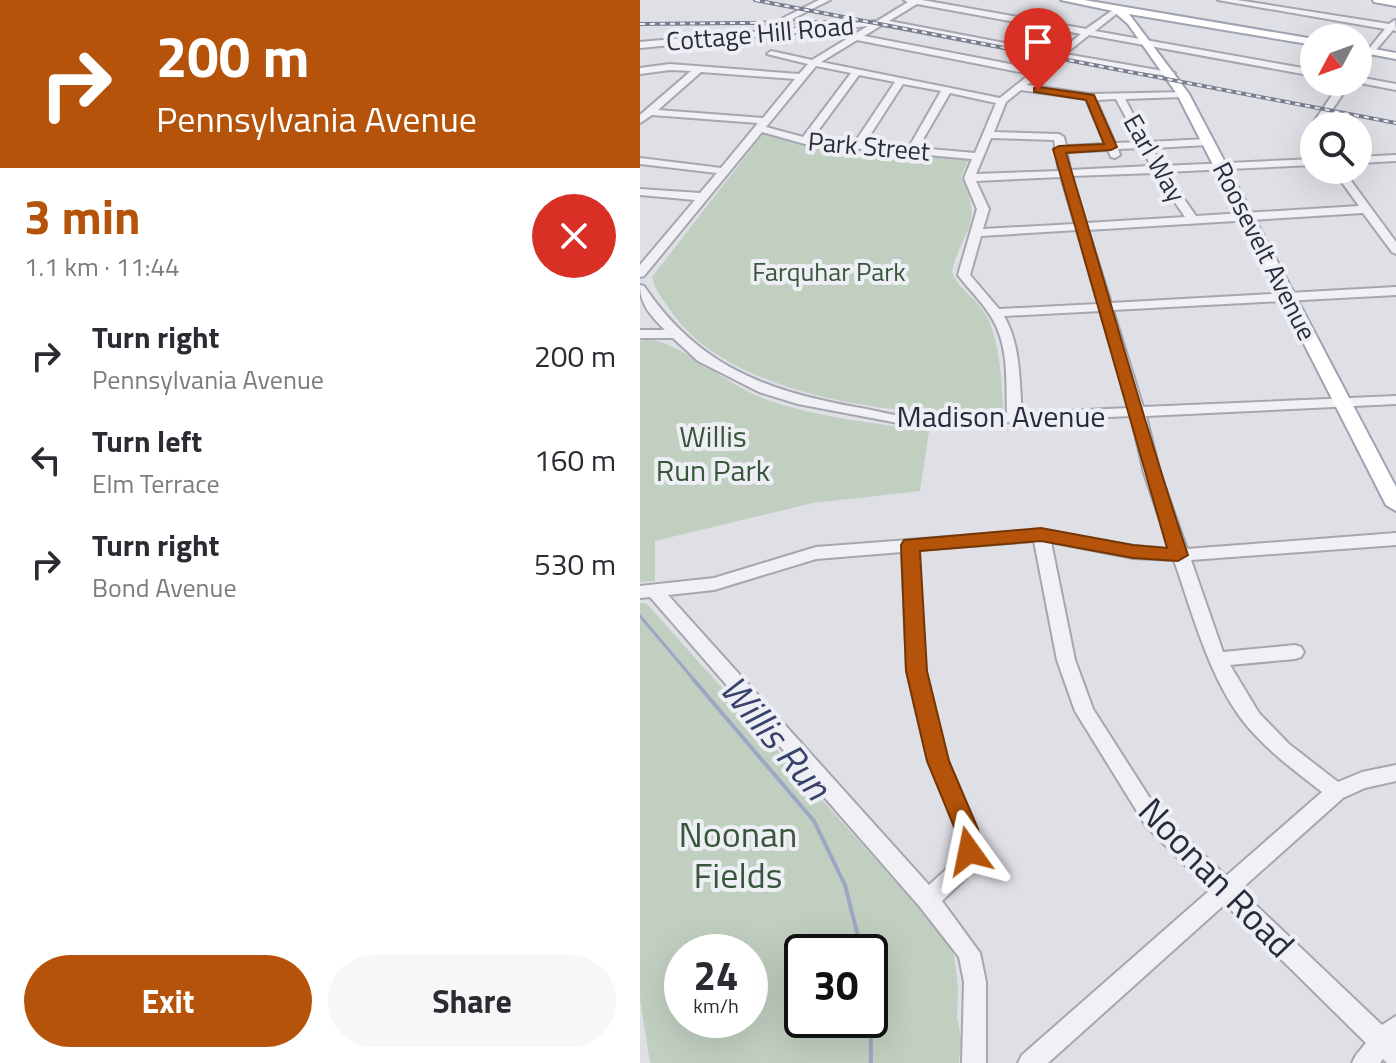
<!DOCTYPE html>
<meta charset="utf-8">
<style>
:root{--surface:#fff;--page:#f7f7f7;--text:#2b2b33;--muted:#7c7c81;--accent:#b45309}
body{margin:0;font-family:"Titillium Web",sans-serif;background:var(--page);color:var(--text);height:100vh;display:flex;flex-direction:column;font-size:30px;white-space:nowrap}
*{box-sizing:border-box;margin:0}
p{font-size:26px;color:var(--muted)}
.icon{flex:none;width:44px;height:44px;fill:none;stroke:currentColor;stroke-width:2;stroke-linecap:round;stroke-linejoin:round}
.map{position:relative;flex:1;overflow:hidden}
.details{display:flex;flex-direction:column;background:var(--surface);width:640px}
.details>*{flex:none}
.guide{background:#b45309;color:#fff;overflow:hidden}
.needle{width:52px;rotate:229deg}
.tools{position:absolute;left:660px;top:24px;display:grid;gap:16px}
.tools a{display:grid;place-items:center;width:72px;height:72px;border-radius:50%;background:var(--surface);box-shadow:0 8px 32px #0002;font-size:40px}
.speed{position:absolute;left:24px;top:934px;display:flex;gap:16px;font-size:40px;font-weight:700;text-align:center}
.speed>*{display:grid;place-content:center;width:104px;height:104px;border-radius:50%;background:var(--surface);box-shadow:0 8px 32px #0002;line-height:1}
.speed small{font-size:20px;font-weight:400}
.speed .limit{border:4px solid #111;border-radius:12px;background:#fff;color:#111}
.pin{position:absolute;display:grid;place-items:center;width:68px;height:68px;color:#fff;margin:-82px -34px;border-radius:50% 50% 50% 0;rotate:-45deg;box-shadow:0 0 8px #0007}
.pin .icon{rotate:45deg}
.me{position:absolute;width:88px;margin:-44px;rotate:348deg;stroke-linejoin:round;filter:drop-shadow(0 0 6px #0008)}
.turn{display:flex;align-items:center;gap:28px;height:168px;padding:0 24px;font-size:36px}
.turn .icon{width:104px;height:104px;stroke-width:2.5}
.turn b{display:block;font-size:56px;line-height:68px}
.round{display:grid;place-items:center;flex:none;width:84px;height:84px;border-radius:42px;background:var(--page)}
.headline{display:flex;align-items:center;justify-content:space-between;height:136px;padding:0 24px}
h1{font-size:48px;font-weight:700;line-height:60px;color:var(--accent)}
.action{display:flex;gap:16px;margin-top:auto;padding:16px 24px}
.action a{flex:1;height:92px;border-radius:48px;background:var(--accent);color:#fff;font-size:32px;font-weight:700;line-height:92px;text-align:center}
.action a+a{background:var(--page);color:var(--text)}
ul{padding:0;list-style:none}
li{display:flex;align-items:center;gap:24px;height:104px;padding:0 24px}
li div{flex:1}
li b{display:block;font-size:30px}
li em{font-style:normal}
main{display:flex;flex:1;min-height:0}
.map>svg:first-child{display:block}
</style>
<main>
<section class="details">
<div class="guide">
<div class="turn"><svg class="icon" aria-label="right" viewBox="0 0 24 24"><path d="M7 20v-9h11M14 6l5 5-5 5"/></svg><div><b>200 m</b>Pennsylvania Avenue</div></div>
</div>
<div class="headline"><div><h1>3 min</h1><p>1.1 km · 11:44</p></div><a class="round" style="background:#d93025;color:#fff"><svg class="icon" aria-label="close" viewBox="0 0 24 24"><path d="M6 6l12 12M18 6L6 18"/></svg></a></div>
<ul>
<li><svg class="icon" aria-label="right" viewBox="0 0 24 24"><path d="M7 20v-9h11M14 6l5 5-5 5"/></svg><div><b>Turn right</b><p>Pennsylvania Avenue</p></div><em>200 m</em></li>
<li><svg class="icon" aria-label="left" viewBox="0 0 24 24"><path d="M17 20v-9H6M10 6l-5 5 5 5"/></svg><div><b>Turn left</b><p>Elm Terrace</p></div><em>160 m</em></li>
<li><svg class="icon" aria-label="right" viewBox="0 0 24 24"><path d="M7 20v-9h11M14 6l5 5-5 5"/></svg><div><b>Turn right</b><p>Bond Avenue</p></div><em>530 m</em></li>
</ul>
<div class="action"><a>Exit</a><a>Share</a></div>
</section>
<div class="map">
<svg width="756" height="1063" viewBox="0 0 756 1063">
<rect width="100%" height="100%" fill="#dfe0e6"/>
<path fill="#c1cfc1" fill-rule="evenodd" d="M125 131 153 143 329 158 321 177C345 223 323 228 312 271 318 290 337 298 346 315 361 343 361 381 364 413 267 419 93 398 33 314 25 302 15 291 12 277Z
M10 339C52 349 84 384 125 399 178 418 234 423 289 431L280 491 173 503 15 541V581L0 582V341Z
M0 603H6L253 879 304 932 314 955 318 988 317 1017 321 1039 319 1063H10L0 1000ZM42 952H110V1020H42ZM162 952H230V1020H162Z"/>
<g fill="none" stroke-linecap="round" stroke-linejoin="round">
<path stroke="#9da7c3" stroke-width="3" d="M0 616 55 681"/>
<path stroke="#9da7c3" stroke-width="4" d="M53 679 174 821 205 885 222 952
M230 986 231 1063"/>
<defs>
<path id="minor" d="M179 0H190L150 20 143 18Z
M264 0H282L446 29 477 7 480 11 455 31 674 70V76L449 35 425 54 535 73 530 76 474 69 242 25 224 36 396 69 406 61H412V65L387 85 450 94 546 92 548 94 543 97 485 99 508 142 568 139 573 142 568 145 512 148 522 166 674 159V165L525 172 556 216 719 206 693 170H703L756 242V254L752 252 723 213 448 230 471 303 756 287V295L473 310 503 407 756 396V404L506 416 520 473 547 549 756 533V545L551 560 583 652 655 645 661 647 664 652 661 657 655 659 590 665 619 713 649 744 698 782 722 772 756 765V781L725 788 703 798 600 890 742 1025 756 1016V1063H747L743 1059 740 1063H712L716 1055 726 1043 585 904 408 1063H378L382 1055 570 890 506 826 435 711 417 660 394 541 278 550 285 671 308 761 337 829 339 851 326 878 302 901 340 953 346 982V1063H322L324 982 319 957 280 907 10 597 0 598V586L74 578 176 547 401 530 493 546 530 549 504 473 491 416 381 421 375 424 369 422 274 426 158 404 119 392 58 361 33 338H0V330H25C12 317 0 305 0 285L4 286C58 366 124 390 215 407 235 410 256 417 276 418 306 419 337 415 367 413 366 382 369 348 353 320 344 303 329 290 318 275L337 209 324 178 332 159 165 144 122 132 4 276 0 277V265L55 200 0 195V189L60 193 77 173 0 164V158L81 168 118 123 12 115 0 123V115L51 71 30 70 0 74V68L30 64 159 74 168 64 127 54 131 51 172 60 228 26 0 48V42L237 21 268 2ZM277 4 441 34 417 53 249 21ZM217 40 390 74 360 98 181 62ZM176 66 211 73 163 137 126 127ZM61 72 155 79 123 118 18 110ZM219 75 255 82 215 142 172 139ZM263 84 301 91 269 147 225 143ZM381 90 446 99 465 144 426 146 424 137 419 134 354 132 366 102ZM310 93 356 103 335 153 278 148ZM476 99 499 142 475 143 456 100ZM351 138 414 140 419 171 336 174ZM502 148 511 166 430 170 427 152 468 150 471 157 475 158 480 155 478 149ZM515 173 545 217 446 223 431 176ZM421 177 435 224 343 229 349 209 336 181ZM437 230 458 304 359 309 330 275 341 236ZM460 311 489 408 382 413C379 380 381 346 364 316ZM411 542 493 558 534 560C553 615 570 681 607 726 629 752 655 771 682 792L586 876 520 814 453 709 435 660ZM262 552 267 671 288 761 317 829 319 851 312 864 289 885 28 595 74 590 176 559Z
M578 0H597L749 24 755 20 756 31 753 30 718 71V62L745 29Z
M718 77 756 84V90L715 82H718Z
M701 82H711L681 126 673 128 671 126Z
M756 155V161L718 163V157Z"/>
<path id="major" d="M421 0H444L674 39V45L489 14 549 94 756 487V511L746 505 537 94 488 24 473 11Z
M733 0H756V6L734 2Z
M718 46 756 53V59L718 52Z"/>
</defs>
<use href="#minor" stroke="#a5a6b0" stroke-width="4"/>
<use href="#major" stroke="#9fa2b1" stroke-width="4"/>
<use href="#minor" fill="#f1f1f5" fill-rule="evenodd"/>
<use href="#major" fill="#fff" fill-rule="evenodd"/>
<defs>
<path id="rail" d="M115 0 756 123
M0 24 192 22"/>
</defs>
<use href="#rail" stroke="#7a7d8e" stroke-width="4"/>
<use href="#rail" stroke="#eeeff4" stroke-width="2" stroke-dasharray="5" stroke-linecap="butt"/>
</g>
<path fill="#b45309" stroke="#753606" stroke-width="2" d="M398 87 454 95 477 147 471 150 426 153C467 287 503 422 548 555L538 561 493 558 401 541 280 551 287 671 309 761 338 829 341 851 337 858 329 861 320 858 315 829 287 761 266 671 261 545 264 540 401 528 493 545 527 548 413 149 419 146 464 144 446 100 394 92V88Z"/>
<g text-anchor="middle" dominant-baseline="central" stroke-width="8" stroke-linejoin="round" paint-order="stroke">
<g font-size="26" fill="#292c3c" stroke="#eeeff4">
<text transform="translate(120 33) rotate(-5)">Cottage Hill Road</text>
<text transform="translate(229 146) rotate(5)">Park Street</text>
<text transform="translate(515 158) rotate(60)">Earl Way</text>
<text transform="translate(625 251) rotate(63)">Roosevelt Avenue</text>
</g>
<g font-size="26" fill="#38563a" stroke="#eeeff4">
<text x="189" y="271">Farquhar Park</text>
</g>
<g font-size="30" fill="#292c3c" stroke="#eeeff4">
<text x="361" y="416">Madison Avenue</text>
</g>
<g font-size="30" fill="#38563a" stroke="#eeeff4">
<text x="73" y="436">Willis<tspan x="73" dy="34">Run Park</tspan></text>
</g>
<g font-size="36" fill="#38563a" stroke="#eeeff4">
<text x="98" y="833">Noonan<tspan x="98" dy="41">Fields</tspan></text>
</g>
<g font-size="36" fill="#292c3c" stroke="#eeeff4">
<text transform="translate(577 877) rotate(46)">Noonan Road</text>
</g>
<g font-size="38" font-style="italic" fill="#38436b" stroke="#eeeff4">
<text transform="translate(136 737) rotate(50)">Willis Run</text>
</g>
</g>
</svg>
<div class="tools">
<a><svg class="needle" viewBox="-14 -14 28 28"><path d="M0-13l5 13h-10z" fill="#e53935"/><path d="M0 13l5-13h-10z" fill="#7c7c81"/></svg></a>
<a><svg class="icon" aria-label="search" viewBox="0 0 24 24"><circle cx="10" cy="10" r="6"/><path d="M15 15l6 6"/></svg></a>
</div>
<div class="speed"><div>24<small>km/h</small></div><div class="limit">30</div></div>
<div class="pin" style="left:398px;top:90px;background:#d93025"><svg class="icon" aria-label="arrive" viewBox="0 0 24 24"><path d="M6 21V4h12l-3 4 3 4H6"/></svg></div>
<svg class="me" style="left:329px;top:851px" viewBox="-20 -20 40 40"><path d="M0-17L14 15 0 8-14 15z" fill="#b45309" stroke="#fff" stroke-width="4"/></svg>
</div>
</main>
